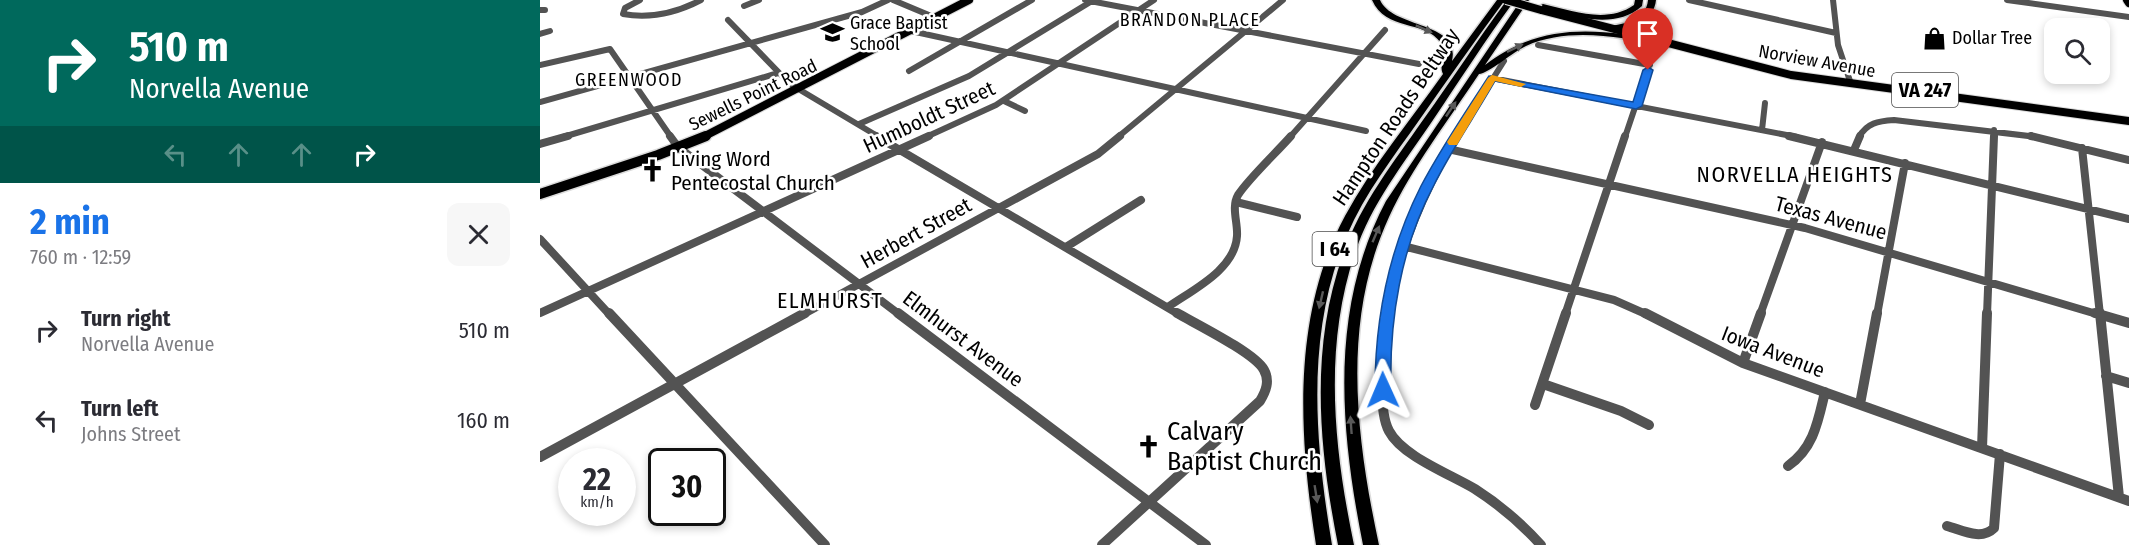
<!DOCTYPE html>
<meta charset="utf-8">
<style>
:root{--surface:#fff;--page:#f7f7f7;--text:#2b2b33;--muted:#7c7c81;--accent:#1a73e8}
body{margin:0;font-family:"Fira Sans Condensed",sans-serif;background:var(--page);color:var(--text);height:100vh;display:flex;flex-direction:column;font-size:22px;white-space:nowrap}
*{box-sizing:border-box;margin:0}
p{font-size:20px;color:var(--muted)}
.icon{flex:none;width:33px;height:33px;fill:none;stroke:currentColor;stroke-width:2;stroke-linecap:round;stroke-linejoin:round}
.map{position:relative;flex:1;overflow:hidden}
.panel{display:flex;flex-direction:column;background:var(--surface);width:540px}
.panel>*{flex:none}
.banner{background:#00695c;color:#fff;overflow:hidden}
.tools{position:absolute;left:1504px;top:18px;display:grid;gap:12px}
.tools a{display:grid;place-items:center;width:66px;height:66px;border-radius:12px;background:var(--surface);box-shadow:0 3px 9px #0003;font-size:30px}
.speed{position:absolute;left:18px;top:448px;display:flex;gap:12px;font-size:30px;font-weight:700;text-align:center}
.speed>*{display:grid;place-content:center;width:78px;height:78px;border-radius:50%;background:var(--surface);box-shadow:0 3px 9px #0003;line-height:1}
.speed small{font-size:15px;font-weight:400}
.speed .limit{border:3px solid #111;border-radius:9px;background:#fff;color:#111}
.pin{position:absolute;display:grid;place-items:center;width:51px;height:51px;color:#fff;margin:-62px -26px;border-radius:50% 50% 50% 0;rotate:-45deg;box-shadow:0 0 6px #0007}
.pin .icon{rotate:45deg}
.me{position:absolute;width:66px;margin:-33px;rotate:359deg;stroke-linejoin:round;filter:drop-shadow(0 0 4px #0008)}
.turn{display:flex;align-items:center;gap:21px;height:126px;padding:0 30px;font-size:27px}
.turn .icon{width:78px;height:78px;stroke-width:2.5}
.turn b{display:block;font-size:42px;line-height:51px}
.lanes{display:flex;align-items:center;height:57px;padding:0 30px;background:#0003;justify-content:center;gap:30px;direction:ltr}
.lanes .off{opacity:.35}
.round{display:grid;place-items:center;flex:none;width:63px;height:63px;border-radius:12px;background:var(--page)}
.headline{display:flex;align-items:center;justify-content:space-between;height:102px;padding:0 30px}
h1{font-size:36px;font-weight:700;line-height:45px;color:var(--accent)}
ul{padding:0;list-style:none}
li{display:flex;align-items:center;gap:18px;height:90px;padding:0 30px}
li div{flex:1}
li b{display:block;font-size:22px}
li em{font-style:normal}
main{display:flex;flex:1;min-height:0}
.map>svg:first-child{display:block}
</style>
<main>
<section class="panel">
<div class="banner">
<div class="turn"><svg class="icon" aria-label="right" viewBox="0 0 24 24"><path d="M7 20v-9h11M14 6l5 5-5 5"/></svg><div><b>510 m</b>Norvella Avenue</div></div>
<div class="lanes"><svg class="icon off" aria-label="left" viewBox="0 0 24 24"><path d="M17 20v-9H6M10 6l-5 5 5 5"/></svg><svg class="icon off" aria-label="ahead" viewBox="0 0 24 24"><path d="M12 20V5M6 11l6-6 6 6"/></svg><svg class="icon off" aria-label="ahead" viewBox="0 0 24 24"><path d="M12 20V5M6 11l6-6 6 6"/></svg><svg class="icon" aria-label="right" viewBox="0 0 24 24"><path d="M7 20v-9h11M14 6l5 5-5 5"/></svg></div>
</div>
<div class="headline"><div><h1>2 min</h1><p>760 m · 12:59</p></div><a class="round"><svg class="icon" aria-label="close" viewBox="0 0 24 24"><path d="M6 6l12 12M18 6L6 18"/></svg></a></div>
<ul>
<li><svg class="icon" aria-label="right" viewBox="0 0 24 24"><path d="M7 20v-9h11M14 6l5 5-5 5"/></svg><div><b>Turn right</b><p>Norvella Avenue</p></div><em>510 m</em></li>
<li><svg class="icon" aria-label="left" viewBox="0 0 24 24"><path d="M17 20v-9H6M10 6l-5 5 5 5"/></svg><div><b>Turn left</b><p>Johns Street</p></div><em>160 m</em></li>
</ul>
</section>
<div class="map">
<svg width="1589" height="545" viewBox="0 0 1589 545">
<rect width="100%" height="100%" fill="#fff"/>
<g fill="none" stroke-linecap="round" stroke-linejoin="round">
<defs>
<path id="major-far1" d="M1587 0 1589 3
M1001 10 1251 75 1589 121
M163 137 429 0"/>
<path id="major" d="M0 194 118 155 166 136"/>
<path id="highway" d="M832 0H840C853 29 921 21 912 61L957 0H965C936 39 908 79 880 119 854 156 825 193 807 235 765 333 775 443 792 545H776C759 436 751 317 805 216 832 166 870 121 903 74 898 64 908 55 901 43 884 19 846 32 832 0Z
M967 0H975C946 39 920 80 893 120 864 163 831 204 815 253 783 348 794 449 814 545H798C779 449 769 347 804 252 821 203 854 162 883 120 912 80 938 39 967 0Z
M981 0H989L945 65C1001 22 1057 28 1123 41L1127 43 1123 45C1078 37 1029 27 986 46 974 51 948 74 939 74 908 121 872 167 849 217 801 321 816 437 839 545H823C800 429 789 309 846 201Z
M1095 0H1103L1102 6C1080 26 1047 20 1021 13 1014 11 1005 10 999 6L1003 4C1033 11 1067 24 1094 5Z
M1108 0H1116C1114 22 1088 32 1068 30V26C1085 24 1106 21 1108 0Z"/>
</defs>
<use href="#major-far1" stroke="#dbdbdb" stroke-width="10"/>
<use href="#major" stroke="#dbdbdb" stroke-width="13"/>
<use href="#highway" stroke="#dbdbdb" stroke-width="3"/>
<path stroke="#535353" stroke-width="6" d="M100 0 85 8 83 14C111 19 136 13 161 0
M353 0 396 18
M545 0 879 64
M1149 0 1296 33
M1293 0 1298 45 1311 84
M1467 0 1589 17
M204 6 219 0
M0 10H5
M188 20 250 84 339 137
M371 31 826 131
M0 34 10 31
M998 45 1110 65
M0 65 70 49 131 137
M369 71 492 0
M952 78 1257 137
M464 101 485 111
M0 102 322 12 348 0
M319 124 429 76 552 1
M1222 130 1225 103
M23 137 238 73
M386 137 456 105 614 0
M578 137 743 0
M750 137 845 30
M916 137 964 61
M1085 137 1114 51 1127 40
M1319 137C1327 123 1338 121 1354 120L1497 137
M1454 137V130"/>
<path stroke="#535353" stroke-width="8" d="M130 136 138 147 360 315
M336 136 640 315
M1249 136 1589 219
M1491 136 1589 160
M0 144 28 136
M1542 148 1560 315
M908 149 1265 228 1560 315
M1314 150 1320 136
M696 202 757 217
M0 239 70 315
M863 246 1074 300 1108 315
M526 247 601 200
M628 307C652 290 695 270 697 236 698 223 691 207 698 195 709 178 737 152 751 136
M0 313 389 136
M262 315 558 154 580 136
M848 315C858 250 884 192 916 136
M1025 315 1085 136
M1220 315 1282 142
M1337 315 1365 163
M1447 315 1454 136"/>
<path stroke="#535353" stroke-width="10" d="M69 313 285 545
M358 313 666 545
M848 313C844 340 836 407 849 431 862 456 910 474 935 489 960 505 981 523 1001 545
M1105 313 1203 363 1589 501
M1555 313 1589 323
M1560 313 1579 497
M1203 363 1221 313
M1566 376 1589 383
M1003 384 1081 411 1109 425
M1320 404 1337 313
M995 405 1026 313
M1442 448 1447 313
M0 457 265 313
M1248 466C1274 448 1278 421 1285 392
M1407 526C1422 530 1441 541 1454 528L1460 454
M562 545 720 401C726 391 730 381 724 370 715 353 656 324 637 313"/>
<use href="#major-far1" stroke="#000" stroke-width="8"/>
<use href="#major" stroke="#000" stroke-width="10"/>
<use href="#highway" fill="#000" fill-rule="evenodd"/>
<defs>
<path id="major-bridge" d="M966 0 1001 10"/>
</defs>
<use href="#major-bridge" stroke="#dbdbdb" stroke-width="10" stroke-linecap="butt"/>
<use href="#major-bridge" stroke="#000" stroke-width="8"/>
</g>
<defs><path id="oneway-solid" d="M-6-.8H1V-3.2L6.5 0L1 3.2V.8H-6Z" transform="scale(1.5)"/></defs>
<g fill="#595959">
<use href="#oneway-solid" transform="translate(884 29) rotate(24)"/>
<use href="#oneway-solid" transform="translate(975 48) rotate(-26)"/>
<use href="#oneway-solid" transform="translate(911 109) rotate(-56)"/>
<use href="#oneway-solid" transform="translate(836 234) rotate(-67)"/>
<use href="#oneway-solid" transform="translate(781 300) rotate(103)"/>
<use href="#oneway-solid" transform="translate(811 425) rotate(-94)"/>
<use href="#oneway-solid" transform="translate(776 494) rotate(81)"/>
</g>
<path fill="#1a73e8" stroke="#114b97" stroke-width="1.5" d="M1108 67 1113 70 1102 106 1096 109 955 81C935 116 912 149 894 185 861 247 849 320 851 390L848 394H837L835 390C835 320 849 249 881 186 901 148 926 111 949 76L1093 102 1103 70Z"/>
<path fill="#f59e0b" d="M952 75 986 84 981 87 955 81 917 145H909L907 142 948 78Z"/>
<defs>
<symbol id="school-bare" viewBox="-9 -9 18 18"><path d="M0-5L7-2L0 1L-7-2ZM-4 1L0 2.5L4 1V4Q0 6-4 4Z" fill="#000" stroke="#fff" stroke-width="2.5" paint-order="stroke"/></symbol>
<symbol id="shop-bare" viewBox="-9 -9 18 18"><path d="M-5-2.5h2.3a2.7 3.5 0 0 1 5.4 0H5L5.5 6h-11ZM-1.5-2.5h3a1.5 2.3 0 0 0-3 0Z" fill="#000" stroke="#fff" stroke-width="2.5" paint-order="stroke"/></symbol>
<symbol id="church-bare" viewBox="-9 -9 18 18"><path d="M-1.2-6h2.4v3.5h3.3v2.4h-3.3V6h-2.4V-.1h-3.3v-2.4h3.3Z" fill="#000" stroke="#fff" stroke-width="2.5" paint-order="stroke"/></symbol>
</defs>
<g fill-rule="evenodd">
<use href="#school-bare" x="276" y="16" width="33" height="33"/>
<use href="#shop-bare" x="1378" y="22" width="33" height="33"/>
<use href="#church-bare" x="96" y="154" width="33" height="33"/>
<use href="#church-bare" x="592" y="430" width="33" height="33"/>
</g>
<g text-anchor="middle" dominant-baseline="central" stroke-width="5" stroke-linejoin="round" paint-order="stroke">
<g font-size="18" letter-spacing="1.5" fill="#000" stroke="#fff">
<text x="650" y="20">BRANDON PLACE</text>
<text x="89" y="80">GREENWOOD</text>
</g>
<g font-size="18" fill="#000" stroke="#fff" text-anchor="start">
<text x="310" y="23">Grace Baptist<tspan x="310" dy="21">School</tspan></text>
<text x="1412" y="38">Dollar Tree</text>
</g>
<g font-size="18" fill="#000" stroke="#fff">
<text transform="translate(1277 61) rotate(10)">Norview Avenue</text>
<text transform="translate(213 95) rotate(-26)">Sewells Point Road</text>
</g>
<g fill="#fff" stroke="#4c4c4c" stroke-width="1.5">
<rect x="1352" y="73" width="66" height="34" rx="4.5"/>
<rect x="772.5" y="232" width="45" height="34" rx="4.5"/>
</g>
<g font-size="20" font-weight="bold" fill="#000">
<text x="1385" y="90">VA 247</text>
<text x="795" y="249">I 64</text>
</g>
<g font-size="21" fill="#000" stroke="#fff">
<text transform="translate(389 117) rotate(-25)">Humboldt Street</text>
<text transform="translate(856 117) rotate(-56)">Hampton Roads Beltway</text>
<text transform="translate(1291 218) rotate(15)">Texas Avenue</text>
<text transform="translate(376 233) rotate(-29)">Herbert Street</text>
<text transform="translate(423 339) rotate(37)">Elmhurst Avenue</text>
<text transform="translate(1233 352) rotate(21)">Iowa Avenue</text>
</g>
<g font-size="21" fill="#000" stroke="#fff" text-anchor="start">
<text x="131" y="159">Living Word<tspan x="131" dy="24">Pentecostal Church</tspan></text>
</g>
<g font-size="22" letter-spacing="1.5" fill="#000" stroke="#fff">
<text x="1255" y="174">NORVELLA HEIGHTS</text>
<text x="290" y="300">ELMHURST</text>
</g>
<g font-size="26" fill="#000" stroke="#fff" text-anchor="start">
<text x="627" y="431">Calvary<tspan x="627" dy="30">Baptist Church</tspan></text>
</g>
</g>
</svg>
<div class="tools">
<a><svg class="icon" aria-label="search" viewBox="0 0 24 24"><circle cx="10" cy="10" r="6"/><path d="M15 15l6 6"/></svg></a>
</div>
<div class="speed"><div>22<small>km/h</small></div><div class="limit">30</div></div>
<div class="pin" style="left:1108px;top:70px;background:#d93025"><svg class="icon" aria-label="arrive" viewBox="0 0 24 24"><path d="M6 21V4h12l-3 4 3 4H6"/></svg></div>
<svg class="me" style="left:843px;top:390px" viewBox="-20 -20 40 40"><path d="M0-17L14 15 0 8-14 15z" fill="#1a73e8" stroke="#fff" stroke-width="4"/></svg>
</div>
</main>
